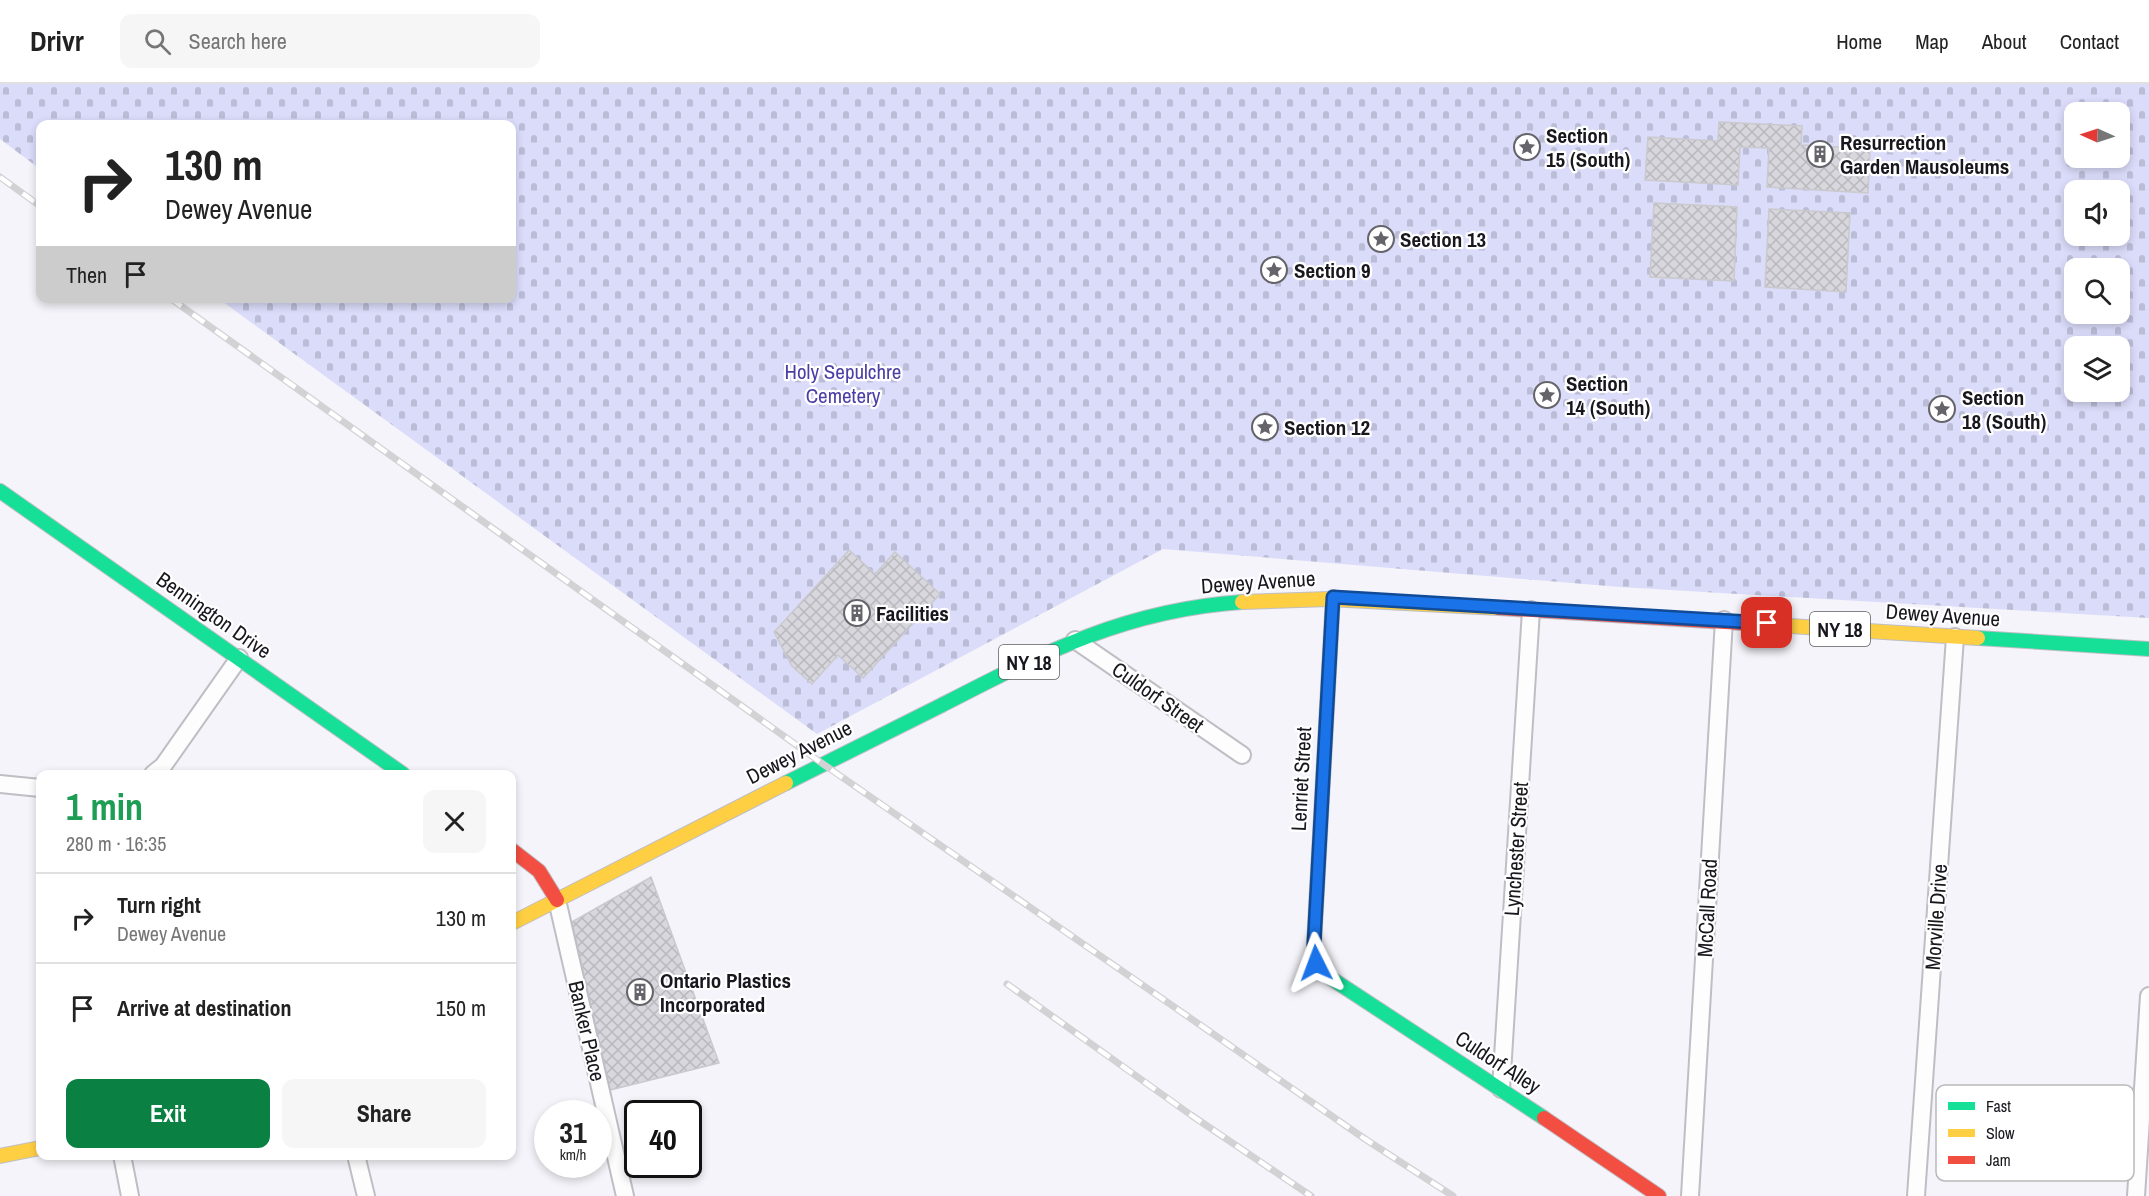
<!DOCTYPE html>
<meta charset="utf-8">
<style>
:root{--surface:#fff;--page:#f6f6f6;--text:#222;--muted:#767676;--line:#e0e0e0;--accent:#0b8043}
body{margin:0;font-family:"Archivo Narrow",sans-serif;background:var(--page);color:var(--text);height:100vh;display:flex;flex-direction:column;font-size:22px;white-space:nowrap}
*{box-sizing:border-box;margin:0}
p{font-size:20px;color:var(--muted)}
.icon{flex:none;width:33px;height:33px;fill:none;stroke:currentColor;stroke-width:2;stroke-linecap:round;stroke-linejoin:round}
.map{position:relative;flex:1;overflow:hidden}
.details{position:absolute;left:36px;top:686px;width:480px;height:390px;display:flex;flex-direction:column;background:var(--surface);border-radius:12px;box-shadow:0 3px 9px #0003}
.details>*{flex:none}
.guide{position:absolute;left:36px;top:36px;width:480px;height:183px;border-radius:12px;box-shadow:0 3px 9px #0003;background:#fff;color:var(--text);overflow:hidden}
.needle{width:39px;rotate:273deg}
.fabs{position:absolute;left:2064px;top:18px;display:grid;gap:12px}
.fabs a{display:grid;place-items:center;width:66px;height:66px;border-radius:12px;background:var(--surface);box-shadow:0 3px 9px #0003;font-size:30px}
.speed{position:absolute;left:534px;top:1016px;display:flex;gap:12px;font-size:30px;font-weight:700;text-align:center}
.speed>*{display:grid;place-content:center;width:78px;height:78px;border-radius:50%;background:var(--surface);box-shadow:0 3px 9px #0003;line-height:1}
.speed small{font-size:15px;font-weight:400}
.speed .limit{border:3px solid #111;border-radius:9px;background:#fff;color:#111}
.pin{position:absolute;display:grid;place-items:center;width:51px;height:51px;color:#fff;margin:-26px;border-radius:12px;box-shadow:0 3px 9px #0006}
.me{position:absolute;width:66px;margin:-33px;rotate:357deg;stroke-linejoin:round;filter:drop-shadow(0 0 4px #0008)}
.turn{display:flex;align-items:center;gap:21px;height:126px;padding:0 30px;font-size:27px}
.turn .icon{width:78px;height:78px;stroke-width:2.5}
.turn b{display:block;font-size:42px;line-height:51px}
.then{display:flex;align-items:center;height:57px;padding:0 30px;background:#0003;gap:12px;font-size:22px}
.round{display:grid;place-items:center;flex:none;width:63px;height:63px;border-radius:12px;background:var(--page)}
.headline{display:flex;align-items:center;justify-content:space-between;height:102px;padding:0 30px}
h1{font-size:36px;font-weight:700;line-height:45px;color:#1e9e55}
.action{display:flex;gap:12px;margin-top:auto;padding:12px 30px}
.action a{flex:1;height:69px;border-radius:12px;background:var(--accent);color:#fff;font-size:24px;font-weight:700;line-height:69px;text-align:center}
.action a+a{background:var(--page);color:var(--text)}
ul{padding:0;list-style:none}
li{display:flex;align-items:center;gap:18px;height:90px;padding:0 30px;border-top:2px solid var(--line)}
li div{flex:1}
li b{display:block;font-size:22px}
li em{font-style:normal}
header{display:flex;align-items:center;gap:36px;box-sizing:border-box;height:84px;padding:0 30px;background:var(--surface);border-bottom:2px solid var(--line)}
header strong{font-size:28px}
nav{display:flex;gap:33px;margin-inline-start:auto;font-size:21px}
.search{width:420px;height:54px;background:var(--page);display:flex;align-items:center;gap:15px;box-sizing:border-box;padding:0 21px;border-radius:12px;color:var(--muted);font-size:22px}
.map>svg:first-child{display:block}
</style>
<header>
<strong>Drivr</strong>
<div class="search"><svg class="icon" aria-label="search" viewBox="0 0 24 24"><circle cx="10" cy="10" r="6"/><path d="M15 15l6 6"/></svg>Search here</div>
<nav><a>Home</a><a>Map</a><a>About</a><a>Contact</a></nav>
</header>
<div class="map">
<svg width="2149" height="1112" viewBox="0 0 2149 1112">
<defs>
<pattern id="cemetery-stones" width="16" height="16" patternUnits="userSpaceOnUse" patternTransform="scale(1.5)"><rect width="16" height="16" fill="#dbdcfa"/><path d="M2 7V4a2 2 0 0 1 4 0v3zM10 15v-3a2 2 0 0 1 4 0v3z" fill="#bbbcd6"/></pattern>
<pattern id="building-cross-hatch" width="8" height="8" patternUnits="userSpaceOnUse" patternTransform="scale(1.5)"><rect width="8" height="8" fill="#d7d7dd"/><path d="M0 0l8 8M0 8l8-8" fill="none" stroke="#b8b8bd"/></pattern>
</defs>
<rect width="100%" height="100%" fill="#f4f4fa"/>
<path fill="url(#cemetery-stones)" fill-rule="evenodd" d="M0 0H2149V534L1620 503 1163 465 817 650 219 215 512 214V40H40V85L0 55ZM2074 28H2120V74H2074ZM2074 106H2120V152H2074ZM2074 184H2120V230H2074ZM2074 262H2120V308H2074Z"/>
<path fill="url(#building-cross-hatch)" stroke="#c9c9ce" stroke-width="1.5" d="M1719 38 1802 42 1801 61 1870 65 1868 109 1767 103 1769 64 1740 63 1738 101 1645 96 1648 53 1718 57Z
M1654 119 1737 123 1734 197 1650 193Z
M1769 125 1850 129 1846 208 1765 203Z
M849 466 875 490 895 468 940 510 863 594 838 571 812 600 792 582 774 548Z
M651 793 719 979 610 1006 572 838Z"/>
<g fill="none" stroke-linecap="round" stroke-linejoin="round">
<defs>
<path id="street" d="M1075 556 1242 671
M153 690 163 682 239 574
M0 700 40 704
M557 816 625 1112
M1501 1005 1531 526
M122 1071 130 1112
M356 1071 366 1112
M1690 1112 1724 536
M1916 1112 1955 553
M2136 1112 2149 912"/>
<path id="fast" d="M0 407 403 690
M1333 513 1314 860 1316 879 1329 893 1544 1034
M1978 554 2149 565
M786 699C838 673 890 647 942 621 1043 569 1125 526 1242 518"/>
<path id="slow" d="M1242 518 1329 515 1499 524
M1741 539 1978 554
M512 839 786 699
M0 1072 40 1064"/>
<path id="jam" d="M1499 524 1741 539
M512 766 539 787 557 816
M1544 1034 1659 1112"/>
</defs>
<use href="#street" stroke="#bebec4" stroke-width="20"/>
<use href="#fast" stroke="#bebec4" stroke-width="16"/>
<use href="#slow" stroke="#bebec4" stroke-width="16"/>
<use href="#jam" stroke="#bebec4" stroke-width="16"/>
<use href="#street" stroke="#fdfdfe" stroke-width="16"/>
<use href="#fast" stroke="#16e098" stroke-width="14"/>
<use href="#slow" stroke="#ffcf43" stroke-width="14"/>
<use href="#jam" stroke="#f24e42" stroke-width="14"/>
<defs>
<path id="rail" d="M0 93 40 122
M170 214 823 680 1365 1055 1453 1112
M1007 900 1191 1031 1311 1112"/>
</defs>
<use href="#rail" stroke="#d2d2d5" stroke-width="7"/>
<use href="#rail" stroke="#fff" stroke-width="4.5" stroke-dasharray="14" stroke-linecap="butt"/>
</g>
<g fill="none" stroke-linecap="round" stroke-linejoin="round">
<defs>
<path id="route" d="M1316 879 1314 860 1333 513 1767 539"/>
</defs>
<use href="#route" stroke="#114b97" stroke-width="15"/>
<use href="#route" stroke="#1a73e8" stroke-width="10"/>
</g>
<defs>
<symbol id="sight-ring" viewBox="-11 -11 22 22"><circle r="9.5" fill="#fff" stroke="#64646a" stroke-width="1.5"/><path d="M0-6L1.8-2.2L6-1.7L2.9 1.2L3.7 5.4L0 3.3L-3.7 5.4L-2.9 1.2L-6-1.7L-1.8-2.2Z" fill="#64646a"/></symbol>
<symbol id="building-ring" viewBox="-11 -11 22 22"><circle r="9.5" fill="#fff" stroke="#64646a" stroke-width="1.5"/><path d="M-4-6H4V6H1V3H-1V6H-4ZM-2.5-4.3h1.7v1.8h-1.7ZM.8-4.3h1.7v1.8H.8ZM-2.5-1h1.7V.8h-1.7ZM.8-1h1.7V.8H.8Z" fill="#64646a"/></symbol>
</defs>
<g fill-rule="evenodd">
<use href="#sight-ring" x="1512" y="48" width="30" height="30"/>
<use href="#building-ring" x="1805" y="55" width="30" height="30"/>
<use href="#sight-ring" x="1366" y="140" width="30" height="30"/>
<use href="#sight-ring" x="1259" y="171" width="30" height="30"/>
<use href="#sight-ring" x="1532" y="296" width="30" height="30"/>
<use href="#sight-ring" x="1927" y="310" width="30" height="30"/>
<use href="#sight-ring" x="1250" y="328" width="30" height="30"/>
<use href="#building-ring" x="842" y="514" width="30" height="30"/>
<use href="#building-ring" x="625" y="893" width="30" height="30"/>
</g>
<g text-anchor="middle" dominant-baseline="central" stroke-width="4.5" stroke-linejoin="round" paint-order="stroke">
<g fill="#fff" stroke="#5d5d61" stroke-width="1.5">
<rect x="1810" y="528" width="60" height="34" rx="4.5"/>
<rect x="999" y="561" width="60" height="34" rx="4.5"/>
</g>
<g font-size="20" font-weight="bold" fill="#17171d">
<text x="1840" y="545">NY 18</text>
<text x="1029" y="578">NY 18</text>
</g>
<g font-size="21" font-weight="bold" fill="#17171d" stroke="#fff" text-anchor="start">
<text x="1546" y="51">Section<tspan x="1546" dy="24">15 (South)</tspan></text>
<text x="1840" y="58">Resurrection<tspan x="1840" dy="24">Garden Mausoleums</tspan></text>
<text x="1400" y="155">Section 13</text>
<text x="1294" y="186">Section 9</text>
<text x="1566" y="299">Section<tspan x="1566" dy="24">14 (South)</tspan></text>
<text x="1962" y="313">Section<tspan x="1962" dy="24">18 (South)</tspan></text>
<text x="1284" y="343">Section 12</text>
<text x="876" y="529">Facilities</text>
<text x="660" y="896">Ontario Plastics<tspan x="660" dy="24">Incorporated</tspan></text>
</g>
<g font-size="21" fill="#4a3fa6" stroke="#fff">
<text x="843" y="287">Holy Sepulchre<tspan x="843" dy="24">Cemetery</tspan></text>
</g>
<g font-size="21" fill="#17171d" stroke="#fff">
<text transform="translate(1258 498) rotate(-4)">Dewey Avenue</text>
<text transform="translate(214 531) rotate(35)">Bennington Drive</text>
<text transform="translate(1943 531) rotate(4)">Dewey Avenue</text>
<text transform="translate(1158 613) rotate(35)">Culdorf Street</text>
<text transform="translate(799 668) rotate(-27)">Dewey Avenue</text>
<text transform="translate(1301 695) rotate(-87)">Lenriet Street</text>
<text transform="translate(1516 765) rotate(-86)">Lynchester Street</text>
<text transform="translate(1707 824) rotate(-87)">McCall Road</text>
<text transform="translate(1936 833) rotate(-86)">Morville Drive</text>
<text transform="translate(587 947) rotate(77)">Banker Place</text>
<text transform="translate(1498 978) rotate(33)">Culdorf Alley</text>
</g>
</g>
<rect x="1936" y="1001" width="198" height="96" rx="9" fill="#fff" stroke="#b9b9bb" stroke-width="1.5"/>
<rect x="1948" y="1018" width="27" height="8" fill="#16e098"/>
<rect x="1948" y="1045" width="27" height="8" fill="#ffcf43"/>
<rect x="1948" y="1072" width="27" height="8" fill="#f24e42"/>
<g font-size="16" fill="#17171d">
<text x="1986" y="1028">Fast</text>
<text x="1986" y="1055">Slow</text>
<text x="1986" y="1082">Jam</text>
</g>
</svg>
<div class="fabs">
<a><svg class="needle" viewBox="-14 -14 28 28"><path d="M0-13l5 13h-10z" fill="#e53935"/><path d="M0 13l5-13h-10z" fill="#767676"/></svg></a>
<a><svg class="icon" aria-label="sound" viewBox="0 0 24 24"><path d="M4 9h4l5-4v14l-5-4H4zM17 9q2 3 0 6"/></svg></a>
<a><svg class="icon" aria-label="search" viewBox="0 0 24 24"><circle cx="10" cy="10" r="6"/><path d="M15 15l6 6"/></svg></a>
<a><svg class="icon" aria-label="layers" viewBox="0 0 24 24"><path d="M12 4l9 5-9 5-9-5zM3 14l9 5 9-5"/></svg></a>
</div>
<div class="speed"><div>31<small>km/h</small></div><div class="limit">40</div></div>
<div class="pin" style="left:1767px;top:539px;background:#d93025"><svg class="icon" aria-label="arrive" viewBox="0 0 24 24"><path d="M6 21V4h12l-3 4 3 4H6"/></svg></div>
<svg class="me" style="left:1316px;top:879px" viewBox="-20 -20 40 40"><path d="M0-17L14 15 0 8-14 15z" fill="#1a73e8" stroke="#fff" stroke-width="4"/></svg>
<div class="guide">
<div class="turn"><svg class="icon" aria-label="right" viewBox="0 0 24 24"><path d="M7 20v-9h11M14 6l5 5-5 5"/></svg><div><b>130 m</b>Dewey Avenue</div></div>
<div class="then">Then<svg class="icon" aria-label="arrive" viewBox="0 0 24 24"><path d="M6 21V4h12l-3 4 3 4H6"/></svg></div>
</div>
<section class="details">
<div class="headline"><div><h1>1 min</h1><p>280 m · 16:35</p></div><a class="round"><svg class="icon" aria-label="close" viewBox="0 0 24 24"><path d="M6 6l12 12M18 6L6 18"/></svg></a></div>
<ul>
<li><svg class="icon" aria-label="right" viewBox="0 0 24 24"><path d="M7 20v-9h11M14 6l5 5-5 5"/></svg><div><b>Turn right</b><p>Dewey Avenue</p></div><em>130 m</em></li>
<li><svg class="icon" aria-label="arrive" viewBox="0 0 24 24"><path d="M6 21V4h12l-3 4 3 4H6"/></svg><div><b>Arrive at destination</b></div><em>150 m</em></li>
</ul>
<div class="action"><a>Exit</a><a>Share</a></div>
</section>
</div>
